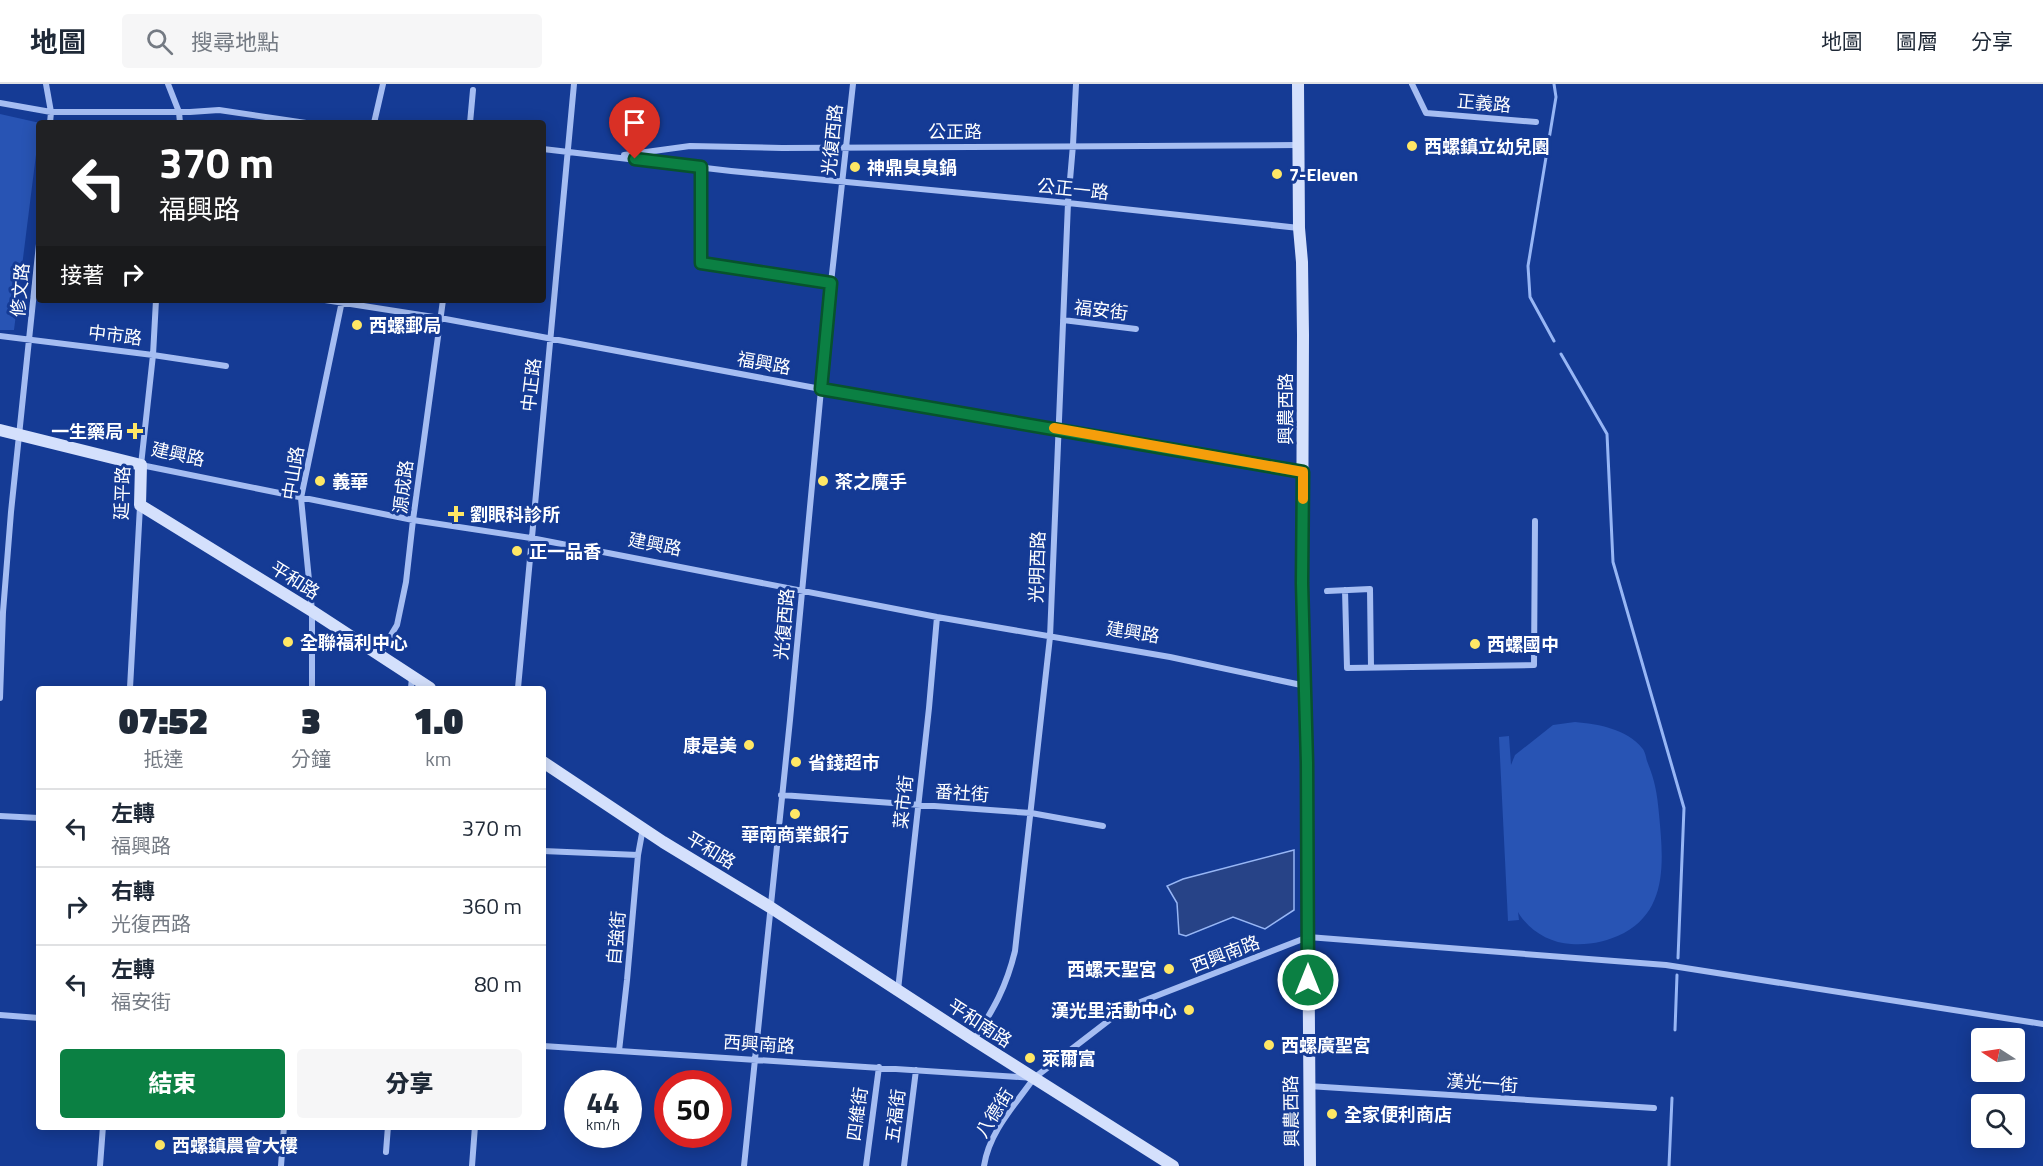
<!DOCTYPE html>
<html lang="zh-TW">
<meta charset="utf-8">
<style>
:root{--surface:#fff;--page:#f6f6f7;--text:#1f2937;--muted:#747a83;--line:#e0e1e3;--accent:#0b8043}
body{margin:0;font-family:"Titillium Web","Noto Sans TC",sans-serif;background:var(--page);color:var(--text);height:100vh;display:flex;flex-direction:column;font-size:22px;white-space:nowrap}
*{box-sizing:border-box;margin:0}
p{font-size:20px;color:var(--muted)}
.icon{flex:none;width:33px;height:33px;fill:none;stroke:currentColor;stroke-width:2;stroke-linecap:round;stroke-linejoin:round}
.map{position:relative;flex:1;overflow:hidden}
.panel{position:absolute;left:36px;top:602px;width:510px;height:444px;display:flex;flex-direction:column;background:var(--surface);border-radius:6px;box-shadow:0 3px 15px #0003}
.panel>*{flex:none}
.hud{position:absolute;left:36px;top:36px;width:510px;height:183px;border-radius:6px;box-shadow:0 3px 15px #0003;background:#202124;color:#fff;overflow:hidden}
.needle{width:39px;rotate:282deg}
.tools{position:absolute;left:1971px;top:944px;display:grid;gap:12px}
.tools a{display:grid;place-items:center;width:54px;height:54px;border-radius:6px;background:var(--surface);box-shadow:0 3px 15px #0003;font-size:30px}
.speed{position:absolute;left:564px;top:986px;display:flex;gap:12px;font-size:30px;font-weight:700;text-align:center}
.speed>*{display:grid;place-content:center;width:78px;height:78px;border-radius:50%;background:var(--surface);box-shadow:0 3px 15px #0003;line-height:1}
.speed small{font-size:15px;font-weight:400}
.speed .limit{border:9px solid #d22;background:#fff;color:#111}
.pin{position:absolute;display:grid;place-items:center;width:51px;height:51px;color:#fff;margin:-62px -26px;border-radius:50% 50% 50% 0;rotate:-45deg;box-shadow:0 0 6px #0007}
.pin .icon{rotate:45deg}
.me{position:absolute;width:66px;margin:-33px;rotate:0deg;stroke-linejoin:round;filter:drop-shadow(0 0 4px #0008)}
.turn{display:flex;align-items:center;gap:21px;height:126px;padding:0 24px;font-size:27px}
.turn .icon{width:78px;height:78px;stroke-width:2.5}
.turn b{display:block;font-size:42px;line-height:51px}
.then{display:flex;align-items:center;height:57px;padding:0 24px;background:#0003;gap:12px;font-size:22px}
.eta{display:flex;justify-content:space-evenly;align-items:center;height:102px;text-align:center}
.eta b{font-size:36px;font-weight:800;line-height:42px}
.action{display:flex;gap:12px;margin-top:auto;padding:12px 24px}
.action a{flex:1;height:69px;border-radius:6px;background:var(--accent);color:#fff;font-size:24px;font-weight:800;line-height:69px;text-align:center}
.action a+a{background:var(--page);color:var(--text)}
ul{padding:0;list-style:none}
li{display:flex;align-items:center;gap:18px;height:78px;padding:0 24px;border-top:2px solid var(--line)}
li div{flex:1}
li b{display:block;font-size:22px}
li em{font-style:normal}
header{display:flex;align-items:center;gap:36px;box-sizing:border-box;height:84px;padding:0 30px;background:var(--surface);border-bottom:2px solid var(--line)}
header strong{font-size:28px}
nav{display:flex;gap:33px;margin-inline-start:auto;font-size:21px}
.search{width:420px;height:54px;background:var(--page);display:flex;align-items:center;gap:15px;box-sizing:border-box;padding:0 21px;border-radius:6px;color:var(--muted);font-size:22px}
.map>svg:first-child{display:block}
</style>
<header>
<strong>地圖</strong>
<div class="search"><svg class="icon" aria-label="search" viewBox="0 0 24 24"><circle cx="10" cy="10" r="6"/><path d="M15 15l6 6"/></svg>搜尋地點</div>
<nav><a>地圖</a><a>圖層</a><a>分享</a></nav>
</header>
<div class="map">
<svg width="2043" height="1082" viewBox="0 0 2043 1082">
<rect width="100%" height="100%" fill="#153b95"/>
<path fill="#2854b4" d="M0 30 40 39 14 246H0Z
M1575 638C1598 640 1627 645 1642 664 1645 667 1646 673 1647 677 1655 697 1657 708 1659 730 1663 774 1669 825 1624 849 1606 858 1591 861 1571 860 1550 859 1529 847 1518 828L1519 836 1508 837 1499 653 1509 652 1511 681 1515 671 1553 641Z"/>
<path fill="#274387" stroke="#97b6f5" stroke-width="1.5" d="M1294 766V826L1265 845 1233 833 1186 852 1179 850 1177 819 1167 802 1183 795Z"/>
<g fill="none" stroke-linecap="round" stroke-linejoin="round">
<path stroke="#97b6f5" stroke-width="3" d="M1554 257 1530 213 1528 182 1556 13 1554 0
M1561 270 1607 350 1613 478 1684 724 1678 874
M1675 946 1677 891
M1669 1082 1672 1014"/>
<path stroke="#a5bdf2" stroke-width="6" d="M46 0 51 28 50 39
M168 0 179 28 180 39
M1412 0 1426 29 1536 38
M0 19 51 28H190L219 26 306 39
M374 39 383 0
M470 39 473 6
M543 65 731 87 1068 119 1299 144
M624 71 690 62 782 64 1298 61
M701 83V179L831 199
M156 216 153 271 141 381 413 436 531 454 937 533 1170 573 1306 602
M325 216 440 234 821 305 1303 387
M1063 236 1136 245
M0 252 153 271 226 282
M1345 506 1347 584 1534 581 1535 437
M1327 507 1370 505 1371 583
M379 571 397 541 406 498 413 436 443 216
M130 604 140 422
M312 604V527L301 414 342 217
M411 604 412 593
M518 604 574 0
M0 614 3 528 11 428 39 160
M781 711 1031 729 1103 742
M0 732 39 734
M543 767 638 771
M898 906 929 624 937 533
M0 931 39 934
M974 956C994 924 1006 904 1015 867L1050 553 1068 119 1073 61 1076 0
M543 962 1034 994 1125 924 1308 853 1666 881 2043 940
M619 967 627 896 638 771 643 744
M1308 1002 1654 1024
M386 1068 388 1042
M100 1082 103 1042
M281 1082 284 1042
M472 1082 475 1042
M744 1082 790 636 831 199 853 0
M866 1082 879 983
M904 1082 916 986
M984 1082C989 1048 1015 1021 1034 994"/>
<path stroke="#d4e0fc" stroke-width="12" d="M1298 0 1299 144 1302 178 1303 251 1302 499 1307 679 1310 1082
M0 346 141 381 140 421 312 527 430 604
M543 678 663 758 770 823 974 956 1173 1082"/>
</g>
<g fill="none" stroke-linecap="round" stroke-linejoin="round">
<defs>
<path id="route" d="M635 75 701 83V179L831 199 821 305 1303 388 1302 499 1307 679 1308 896"/>
</defs>
<use href="#route" stroke="#07532c" stroke-width="15"/>
<use href="#route" stroke="#0b8043" stroke-width="10"/>
<path stroke="#f59e0b" stroke-width="10" d="M1054 344 1303 388V415"/>
</g>
<g fill="#ffe765" stroke="#153b95" stroke-width="2">
<circle cx="1412" cy="62" r="6"/>
<circle cx="855" cy="83" r="6"/>
<circle cx="1277" cy="90" r="6"/>
<circle cx="357" cy="241" r="6"/>
<path d="M132 338h6v6h6v6h-6v6h-6v-6h-6v-6h6z"/>
<circle cx="320" cy="397" r="6"/>
<circle cx="823" cy="397" r="6"/>
<path d="M453 421h6v6h6v6h-6v6h-6v-6h-6v-6h6z"/>
<circle cx="517" cy="467" r="6"/>
<circle cx="288" cy="558" r="6"/>
<circle cx="1475" cy="560" r="6"/>
<circle cx="749" cy="661" r="6"/>
<circle cx="796" cy="678" r="6"/>
<circle cx="795" cy="730" r="6"/>
<circle cx="1169" cy="885" r="6"/>
<circle cx="1189" cy="926" r="6"/>
<circle cx="1269" cy="961" r="6"/>
<circle cx="1030" cy="974" r="6"/>
<circle cx="1332" cy="1030" r="6"/>
<circle cx="160" cy="1061" r="6"/>
</g>
<g text-anchor="middle" dominant-baseline="central" stroke-width="6" stroke-linejoin="round" paint-order="stroke">
<g font-size="18" fill="#fff" stroke="#153b95">
<text transform="translate(1484 19) rotate(5)">正義路</text>
<text x="955" y="47">公正路</text>
<text transform="translate(832 56) rotate(-84)">光復西路</text>
<text transform="translate(1073 105) rotate(6)">公正一路</text>
<text transform="translate(20 206) rotate(-85)">修文路</text>
<text transform="translate(1101 226) rotate(7)">福安街</text>
<text transform="translate(115 251) rotate(7)">中市路</text>
<text transform="translate(764 279) rotate(10)">福興路</text>
<text transform="translate(531 301) rotate(-83)">中正路</text>
<text transform="translate(1285 325) rotate(-90)">興農西路</text>
<text transform="translate(178 370) rotate(12)">建興路</text>
<text transform="translate(293 389) rotate(-81)">中山路</text>
<text transform="translate(403 403) rotate(-83)">源成路</text>
<text transform="translate(122 409) rotate(-88)">延平路</text>
<text transform="translate(655 460) rotate(11)">建興路</text>
<text transform="translate(1037 483) rotate(-88)">光明西路</text>
<text transform="translate(295 496) rotate(32)">平和路</text>
<text transform="translate(784 540) rotate(-85)">光復西路</text>
<text transform="translate(1133 548) rotate(9)">建興路</text>
<text transform="translate(962 709) rotate(4)">番社街</text>
<text transform="translate(903 718) rotate(-84)">菜市街</text>
<text transform="translate(711 766) rotate(31)">平和路</text>
<text transform="translate(616 854) rotate(-85)">自強街</text>
<text transform="translate(1225 870) rotate(-21)">西興南路</text>
<text transform="translate(980 939) rotate(33)">平和南路</text>
<text transform="translate(759 960) rotate(4)">西興南路</text>
<text transform="translate(1482 999) rotate(4)">漢光一街</text>
<text transform="translate(1291 1027) rotate(-91)">興農西路</text>
<text transform="translate(994 1029) rotate(-58)">八德街</text>
<text transform="translate(857 1030) rotate(-82)">四維街</text>
<text transform="translate(895 1032) rotate(-83)">五福街</text>
</g>
<g font-size="18" font-weight="bold" fill="#fff" stroke="#153b95" text-anchor="start">
<text x="1424" y="62">西螺鎮立幼兒園</text>
<text x="867" y="83">神鼎臭臭鍋</text>
<text x="1289" y="90">7-Eleven</text>
<text x="369" y="241">西螺郵局</text>
<text x="123" y="347" text-anchor="end">一生藥局</text>
<text x="332" y="397">義華</text>
<text x="835" y="397">茶之魔手</text>
<text x="470" y="430">劉眼科診所</text>
<text x="529" y="467">正一品香</text>
<text x="300" y="558">全聯福利中心</text>
<text x="1487" y="560">西螺國中</text>
<text x="737" y="661" text-anchor="end">康是美</text>
<text x="808" y="678">省錢超市</text>
<text x="795" y="750" text-anchor="middle">華南商業銀行</text>
<text x="1157" y="885" text-anchor="end">西螺天聖宮</text>
<text x="1177" y="926" text-anchor="end">漢光里活動中心</text>
<text x="1281" y="961">西螺廣聖宮</text>
<text x="1042" y="974">萊爾富</text>
<text x="1344" y="1030">全家便利商店</text>
<text x="172" y="1061">西螺鎮農會大樓</text>
</g>
</g>
</svg>
<div class="tools">
<a><svg class="needle" viewBox="-14 -14 28 28"><path d="M0-13l5 13h-10z" fill="#e53935"/><path d="M0 13l5-13h-10z" fill="#747a83"/></svg></a>
<a><svg class="icon" aria-label="search" viewBox="0 0 24 24"><circle cx="10" cy="10" r="6"/><path d="M15 15l6 6"/></svg></a>
</div>
<div class="speed"><div>44<small>km/h</small></div><div class="limit">50</div></div>
<div class="pin" style="left:635px;top:75px;background:#d93025"><svg class="icon" aria-label="arrive" viewBox="0 0 24 24"><path d="M6 21V4h12l-3 4 3 4H6"/></svg></div>
<svg class="me" style="left:1308px;top:896px" viewBox="-20 -20 40 40"><circle r="17" fill="#0b8043" stroke="#fff" stroke-width="3"/><path d="M0-11L8 9 0 5-8 9z" fill="#fff"/></svg>
<div class="hud">
<div class="turn"><svg class="icon" aria-label="left" viewBox="0 0 24 24"><path d="M17 20v-9H6M10 6l-5 5 5 5"/></svg><div><b>370 m</b>福興路</div></div>
<div class="then">接著<svg class="icon" aria-label="right" viewBox="0 0 24 24"><path d="M7 20v-9h11M14 6l5 5-5 5"/></svg></div>
</div>
<section class="panel">
<div class="eta">
<div><b>07:52</b><p>抵達</p></div>
<div><b>3</b><p>分鐘</p></div>
<div><b>1.0</b><p>km</p></div>
</div>
<ul>
<li><svg class="icon" aria-label="left" viewBox="0 0 24 24"><path d="M17 20v-9H6M10 6l-5 5 5 5"/></svg><div><b>左轉</b><p>福興路</p></div><em>370 m</em></li>
<li><svg class="icon" aria-label="right" viewBox="0 0 24 24"><path d="M7 20v-9h11M14 6l5 5-5 5"/></svg><div><b>右轉</b><p>光復西路</p></div><em>360 m</em></li>
<li><svg class="icon" aria-label="left" viewBox="0 0 24 24"><path d="M17 20v-9H6M10 6l-5 5 5 5"/></svg><div><b>左轉</b><p>福安街</p></div><em>80 m</em></li>
</ul>
<div class="action"><a>結束</a><a>分享</a></div>
</section>
</div>
